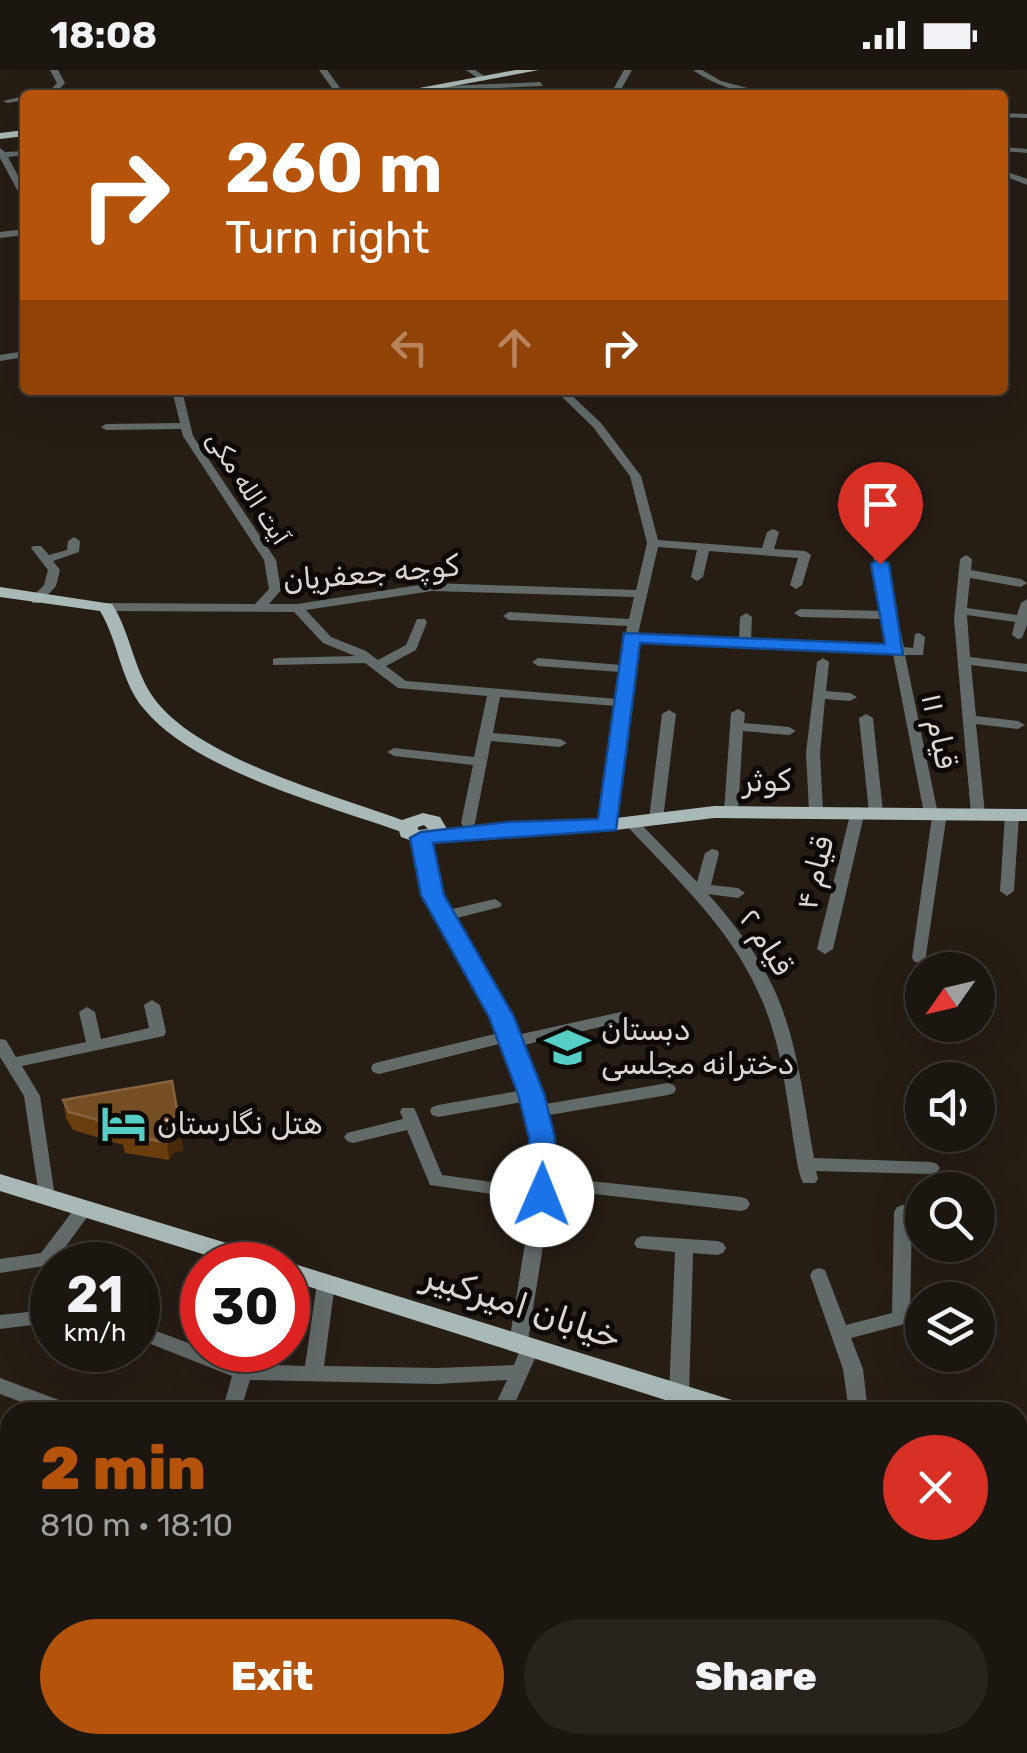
<!DOCTYPE html>
<meta charset="utf-8">
<style>
:root{--surface:#1c1610;--page:#29231e;--text:#f1f3f6;--muted:#a09f9f;--line:#3a3530;--accent:#b45309}
body{margin:0;font-family:Rubik,Vazirmatn,sans-serif;background:var(--page);color:var(--text);height:100vh;display:flex;flex-direction:column;font-size:38px;white-space:nowrap}
*{box-sizing:border-box;margin:0}
p{font-size:32px;color:var(--muted)}
.icon{flex:none;width:55px;height:55px;fill:none;stroke:currentColor;stroke-width:2;stroke-linecap:round;stroke-linejoin:round}
.map{position:relative;flex:1;overflow:hidden}
.drawer{position:absolute;left:0px;top:1332px;width:1028px;height:352px;display:flex;flex-direction:column;background:var(--surface);border-radius:30px 30px 0 0;box-shadow:0 10px 40px #0002,0 0 0 2px var(--line)}
.drawer>*{flex:none}
.top-card{position:absolute;left:20px;top:20px;width:988px;height:305px;border-radius:10px;box-shadow:0 10px 40px #0002,0 0 0 2px var(--line);background:#b45309;color:#fff;overflow:hidden}
.needle{width:65px;rotate:236deg}
.buttons{position:absolute;left:905px;top:882px;display:grid;gap:20px}
.buttons a{display:grid;place-items:center;width:90px;height:90px;border-radius:50%;background:var(--surface);box-shadow:0 10px 40px #0002,0 0 0 2px var(--line);font-size:50px}
.speed{position:absolute;left:30px;top:1172px;display:flex;gap:20px;font-size:50px;font-weight:700;text-align:center}
.speed>*{display:grid;place-content:center;width:130px;height:130px;border-radius:50%;background:var(--surface);box-shadow:0 10px 40px #0002,0 0 0 2px var(--line);line-height:1}
.speed small{font-size:25px;font-weight:400}
.speed .limit{border:15px solid #d22;background:#fff;color:#111}
.pin{position:absolute;display:grid;place-items:center;width:85px;height:85px;color:#fff;margin:-102px -42px;border-radius:50% 50% 50% 0;rotate:-45deg;box-shadow:0 0 10px #0007}
.pin .icon{rotate:45deg}
.me{position:absolute;width:110px;margin:-55px;rotate:1deg;stroke-linejoin:round;filter:drop-shadow(0 0 8px #0008)}
.turn{display:flex;align-items:center;gap:35px;height:210px;padding:0 40px;font-size:45px}
.turn .icon{width:130px;height:130px;stroke-width:2.5}
.turn b{display:block;font-size:70px;line-height:85px}
.lanes{display:flex;align-items:center;height:95px;padding:0 40px;background:#0003;justify-content:center;gap:50px;direction:ltr}
.lanes .off{opacity:.35}
.round{display:grid;place-items:center;flex:none;width:105px;height:105px;border-radius:52px;background:var(--page)}
.summary{display:flex;align-items:center;justify-content:space-between;height:170px;padding:0 40px}
h1{font-size:60px;font-weight:800;line-height:75px;color:var(--accent)}
.primary-button{display:flex;gap:20px;margin-top:auto;padding:20px 40px}
.primary-button a{flex:1;height:115px;border-radius:60px;background:var(--accent);color:#fff;font-size:40px;font-weight:800;line-height:115px;text-align:center}
.primary-button a+a{background:var(--page);color:var(--text)}
.status{display:flex;justify-content:space-between;align-items:center;height:70px;padding:0 50px;background:var(--surface);direction:ltr}
.status svg{height:28px;fill:currentColor}
.map>svg:first-child{display:block}
</style>
<div class="status"><b>18:08</b><svg viewBox="0 0 49 12"><path d="M0 12V9h3v3zM5 12V6h3v6zM10 12V3h3v9zM15 12V0h3v12zM26 1h20v11H26zM47 4h2v5h-2z"/></svg></div>
<div class="map">
<svg width="1027" height="1683" viewBox="0 0 1027 1683">
<rect width="100%" height="100%" fill="#261d15"/>
<g fill="none" stroke-linecap="round" stroke-linejoin="round">
<path fill="#636b6a" fill-rule="evenodd" d="M50 0H58L65 13 54 25H46L57 13Z
M319 0H327L345 25H337Z
M466 0H475L489 9 482 11Z
M624 0H632L618 25H610Z
M693 0H702L721 11 775 25C746 25 716 17 693 0Z
M540 12 543 16 427 21V25H419L420 19 424 17Z
M773 18 793 23 794 25 770 22Z
M159 20 166 25H158L155 22Z
M25 26V30L7 33 3 31Z
M1002 43 1027 44V48L1002 47Z
M1002 77 1027 79V83L1002 81Z
M0 78 5 82 25 81V85L8 87 25 119V130L21 127 0 88Z
M1002 100 1027 109V115L1002 105Z
M25 159V165L0 168V162Z
M25 281V287L0 291V285Z
M172 320H182L193 366 276 490 281 520 269 534H297L432 513 636 520 647 473 630 406 593 357 555 320H566L601 353 641 406 658 470 762 478 767 462 773 459 779 462 774 479 805 481 811 485 802 515 796 519 790 515 798 488 709 481 703 507 697 511 691 507 697 480 658 477 638 564 739 569 740 547 746 543 752 547 751 569 891 577 885 549 800 547 794 543 800 539 884 541 870 471 872 469H880L904 577 913 578 915 564 919 563 925 567 923 585H905L937 739 945 740 947 743 925 892H915L912 888 932 747 924 743 893 584 637 571 613 758 608 759 601 755 616 636 500 627 493 663 560 669 567 673 560 677 491 671 475 753 473 756H463L461 753 473 695 394 686 387 682 394 678 474 687 487 626 398 618 365 593 273 595V589L278 588 355 586 323 573 294 542 106 541 100 537 106 533 255 534 269 519 264 490 183 366 181 359 106 360 101 357 106 354 180 353ZM432 521 634 527 629 549 509 542 503 546 509 550 627 556 621 595 538 588 532 592 538 596 620 602 617 629 406 611 386 596 416 580 427 552 425 549H417L406 575 378 590 366 581 331 567 306 540Z
M74 467 80 471 79 482 53 491 60 500 56 516 40 533H32V527L44 515 48 500 31 478 33 476H41L49 485 67 480 68 471Z
M966 485 972 489 971 500 1021 509 1027 513 1021 517 970 508 967 538 1017 545 1021 533 1027 529V555L1022 568 1018 569 1012 565 1015 552 967 545 970 587 1027 594V602L971 595 976 646 1018 651 1025 655 1018 659 976 654 985 744 978 748 971 744 954 549 960 489Z
M823 588 829 592 826 621 850 623 857 627 850 631 825 629 820 683 823 740 816 744 809 740 806 683 817 592Z
M738 639 745 643 744 653 789 657 796 661 789 665 743 661 738 741 731 745 724 741 731 643Z
M669 640 676 644 663 749 656 753 649 749 662 644Z
M866 644 873 648 883 742 876 746 869 742 859 648Z
M858 737 865 741 833 879 825 884 817 879 851 741Z
M1012 741 1019 745 1014 821 1007 826 1000 821 1005 745Z
M632 749 637 750 697 812 705 783 712 779 717 780 719 783 711 815 738 818 745 823 738 828 708 824C732 851 755 880 771 913 798 967 803 1029 814 1088L931 1092 937 1094 940 1098 937 1102 931 1104 816 1101 818 1109 815 1113H803C797 1100 796 1083 793 1068 789 1040 785 1012 779 984 756 881 695 829 627 756L625 753 627 750Z
M421 764 428 768 439 825 448 840 495 829 502 834 500 837 453 849 510 947 517 965 621 942 629 947 621 952 520 976 534 1020 539 1025 537 1028 540 1035 668 1013 674 1015 676 1019 674 1023 668 1025 543 1046 551 1068 552 1107 741 1127 747 1129 750 1134 747 1139 741 1141 552 1119 528 1271 538 1272 540 1277 511 1342H492L507 1310 437 1314 250 1310 240 1342H222L232 1306 138 1269V1254L244 1294 305 1296 317 1213 320 1208 326 1206 332 1208 335 1213 324 1296 437 1298 514 1295 520 1280 511 1278 509 1273 532 1130 430 1115 407 1060 353 1073 347 1071 344 1067 347 1063 403 1049 400 1042 402 1038H414L416 1042 442 1105 534 1118 533 1068 522 1032 438 1047 432 1045 430 1041 432 1037 438 1035 518 1021 503 973 379 1004 373 1002 371 998 373 994 379 992 499 963 494 947 425 825 414 768Z
M152 930 160 935 166 962 164 966 22 996 40 1026 55 1127 52 1132 46 1133 40 1132 24 1026 0 987V969L6 970 16 987 86 972 79 942 87 937 95 942 101 969 149 958 144 935Z
M84 1132 90 1134 93 1139 58 1187 65 1195H52V1201L44 1196 0 1203V1189L41 1183 78 1134Z
M903 1135 909 1137 912 1142 910 1248 908 1253 851 1268 863 1299 868 1342H849L843 1299 810 1205 813 1200 819 1198 825 1200 846 1255 892 1243 894 1142 897 1137Z
M643 1166 717 1171 723 1173 726 1178 723 1183 717 1185 693 1183 689 1325 686 1331 679 1333 672 1331 669 1325 675 1182 637 1178 634 1173 637 1168Z
M52 1234V1250L48 1253 0 1259V1245L37 1241Z
M0 1308 75 1336 78 1342H48L0 1324Z
M10 1430V1455L0 1462V1437Z
M1018 1635 1027 1637V1657L1018 1655Z
M439 1675H465L461 1683H435Z
M930 1675H953L956 1683H933Z"/>
<path fill="#a9b9b7" fill-rule="evenodd" d="M516 0H539L405 25H382Z
M25 60V66L0 69V63Z
M0 517 112 534C131 563 134 603 156 631 201 689 333 725 402 750L423 743 440 747 447 759 608 749 714 736 1027 739V751L714 748 608 761 432 770 421 774 401 767 399 761C326 735 193 700 144 639 120 611 119 572 100 541L0 527ZM424 755 428 759 418 760V757Z
M0 1104 276 1188 279 1195H238L0 1121Z
M288 1192 735 1331 744 1335 748 1342H703L288 1210V1195H279Z
M1018 1421 1027 1423V1447L1018 1443Z"/>
</g>
<path fill="#6a3d0f" d="M172 1011 183 1080 173 1083 169 1090 125 1083 123 1075 73 1060 66 1048 63 1030Z"/>
<path fill="#492a08" d="M181 1062 183 1080 173 1083 169 1090 167 1072 170 1065Z"/>
<path fill="#764e23" stroke="#86633e" stroke-width="2.5" d="M172 1011 181 1062 170 1065 167 1072 122 1065 129 1059 69 1042 63 1030Z"/>
<path fill="#1a73e8" stroke="#114b97" stroke-width="2.5" d="M880 488 889 494 903 585 640 573 616 760 433 773 444 825 514 947 544 1024 555 1068V1125L542 1135 533 1132 529 1125V1068L518 1024 489 947 421 825 410 768 421 762 508 752 598 749 624 563 885 574 871 494Z"/>
<defs>
<symbol id="school-bare" viewBox="-9 -9 18 18"><path d="M0-5L7-2L0 1L-7-2ZM-4 1L0 2.5L4 1V4Q0 6-4 4Z" fill="#55cec6" stroke="#0c0805" stroke-width="2.5" paint-order="stroke"/></symbol>
<symbol id="hotel-bare" viewBox="-9 -9 18 18"><path d="M-6-4.5h1.5V1H6V5H4.5V3h-9V5H-6ZM-4 0a1.8 1.8 0 1 1 3.6 0ZM.5 0V-2.5h3Q6-2.5 6 0Z" fill="#55cec6" stroke="#0c0805" stroke-width="2.5" paint-order="stroke"/></symbol>
</defs>
<g fill-rule="evenodd">
<use href="#school-bare" x="536" y="946" width="63" height="63"/>
<use href="#hotel-bare" x="92" y="1022" width="63" height="63"/>
</g>
<g text-anchor="middle" dominant-baseline="central" stroke-width="10" stroke-linejoin="round" paint-order="stroke">
<g font-size="25" fill="#dcd5d0" stroke="#0c0805">
<text transform="translate(248 418) rotate(57)">آیت الله مکی</text>
</g>
<g font-size="30" fill="#dcd5d0" stroke="#0c0805">
<text transform="translate(371 503) rotate(-5)">کوچه جعفریان</text>
<text transform="translate(939 661) rotate(78)">قیام ۱۱</text>
<text transform="translate(767 711) rotate(-1)">کوثر</text>
<text transform="translate(815 803) rotate(-76)">قیام ۴</text>
<text transform="translate(766 872) rotate(57)">قیام ۲</text>
</g>
<g font-size="30" fill="#dcd5d0" stroke="#0c0805" text-anchor="start">
<text x="601" y="960">دبستان<tspan x="601" dy="34">دخترانه مجلسی</tspan></text>
<text x="157" y="1054">هتل نگارستان</text>
</g>
<g font-size="35" fill="#dcd5d0" stroke="#0c0805">
<text transform="translate(522 1236) rotate(18)">خیابان امیرکبیر</text>
</g>
</g>
</svg>
<div class="buttons">
<a><svg class="needle" viewBox="-14 -14 28 28"><path d="M0-13l5 13h-10z" fill="#e53935"/><path d="M0 13l5-13h-10z" fill="#a09f9f"/></svg></a>
<a><svg class="icon" aria-label="sound" viewBox="0 0 24 24"><path d="M4 9h4l5-4v14l-5-4H4zM17 9q2 3 0 6"/></svg></a>
<a><svg class="icon" aria-label="search" viewBox="0 0 24 24"><circle cx="10" cy="10" r="6"/><path d="M15 15l6 6"/></svg></a>
<a><svg class="icon" aria-label="layers" viewBox="0 0 24 24"><path d="M12 4l9 5-9 5-9-5zM3 14l9 5 9-5"/></svg></a>
</div>
<div class="speed"><div>21<small>km/h</small></div><div class="limit">30</div></div>
<div class="pin" style="left:880px;top:494px;background:#d93025"><svg class="icon" aria-label="arrive" viewBox="0 0 24 24"><path d="M6 21V4h12l-3 4 3 4H6"/></svg></div>
<svg class="me" style="left:542px;top:1125px" viewBox="-20 -20 40 40"><circle r="19" fill="#fff"/><path d="M0-13L10 11 0 6-10 11z" fill="#1a73e8"/></svg>
<div class="top-card">
<div class="turn"><svg class="icon" aria-label="right" viewBox="0 0 24 24"><path d="M7 20v-9h11M14 6l5 5-5 5"/></svg><div><b>260 m</b>Turn right</div></div>
<div class="lanes"><svg class="icon off" aria-label="left" viewBox="0 0 24 24"><path d="M17 20v-9H6M10 6l-5 5 5 5"/></svg><svg class="icon off" aria-label="ahead" viewBox="0 0 24 24"><path d="M12 20V5M6 11l6-6 6 6"/></svg><svg class="icon" aria-label="right" viewBox="0 0 24 24"><path d="M7 20v-9h11M14 6l5 5-5 5"/></svg></div>
</div>
<section class="drawer">
<div class="summary"><div><h1>2 min</h1><p>810 m · 18:10</p></div><a class="round" style="background:#d93025;color:#fff"><svg class="icon" aria-label="close" viewBox="0 0 24 24"><path d="M6 6l12 12M18 6L6 18"/></svg></a></div>
<div class="primary-button"><a>Exit</a><a>Share</a></div>
</section>
</div>
